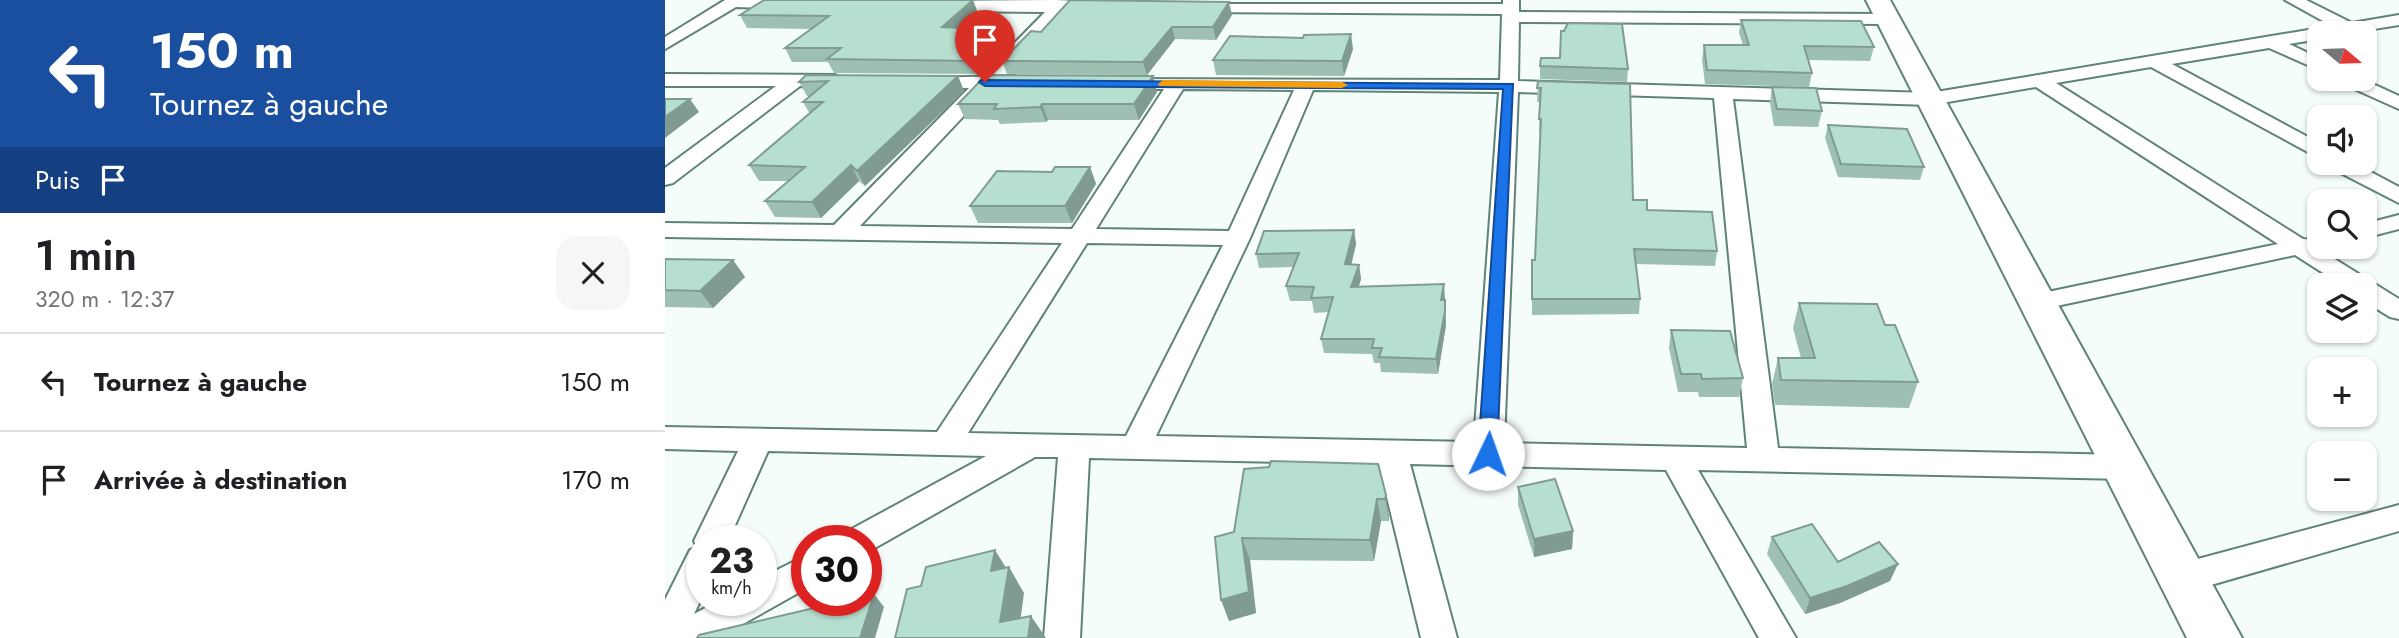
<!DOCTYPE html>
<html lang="fr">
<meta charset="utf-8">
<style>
:root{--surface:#fff;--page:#f6f6f6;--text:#202124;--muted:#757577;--line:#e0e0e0}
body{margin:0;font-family:Jost,sans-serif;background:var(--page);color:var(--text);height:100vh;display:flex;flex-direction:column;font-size:26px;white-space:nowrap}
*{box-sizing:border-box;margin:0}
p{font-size:23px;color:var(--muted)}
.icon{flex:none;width:38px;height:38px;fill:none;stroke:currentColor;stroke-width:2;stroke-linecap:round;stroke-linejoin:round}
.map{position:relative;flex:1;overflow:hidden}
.drawer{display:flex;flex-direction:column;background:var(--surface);width:665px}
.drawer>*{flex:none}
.top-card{background:#1a4fa0;color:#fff;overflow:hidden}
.needle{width:46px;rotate:109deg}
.buttons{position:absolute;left:1642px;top:21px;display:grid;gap:14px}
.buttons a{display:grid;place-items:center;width:70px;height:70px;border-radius:14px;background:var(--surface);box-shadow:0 2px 5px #0004;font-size:35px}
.speed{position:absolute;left:21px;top:525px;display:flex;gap:14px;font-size:35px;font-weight:700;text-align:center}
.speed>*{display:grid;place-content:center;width:91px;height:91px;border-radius:50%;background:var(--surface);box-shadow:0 2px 5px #0004;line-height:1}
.speed small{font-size:18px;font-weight:400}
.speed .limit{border:10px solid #d22;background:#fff;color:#111}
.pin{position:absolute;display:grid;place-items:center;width:60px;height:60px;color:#fff;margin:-72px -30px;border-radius:50% 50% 50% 0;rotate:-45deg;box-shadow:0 0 7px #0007}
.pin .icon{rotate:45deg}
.me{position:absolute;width:77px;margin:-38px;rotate:3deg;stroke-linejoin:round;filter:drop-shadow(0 0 5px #0008)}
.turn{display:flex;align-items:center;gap:24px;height:147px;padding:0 35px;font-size:32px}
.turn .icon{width:91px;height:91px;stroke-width:2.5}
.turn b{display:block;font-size:49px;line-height:60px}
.then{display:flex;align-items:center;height:66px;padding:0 35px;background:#0003;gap:14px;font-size:26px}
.round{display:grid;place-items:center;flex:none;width:74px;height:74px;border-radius:21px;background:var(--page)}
.head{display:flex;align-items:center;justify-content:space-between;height:119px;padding:0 35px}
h1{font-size:42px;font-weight:600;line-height:52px}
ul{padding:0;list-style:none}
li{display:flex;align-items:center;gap:21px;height:98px;padding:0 35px;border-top:2px solid var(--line)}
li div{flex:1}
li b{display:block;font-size:26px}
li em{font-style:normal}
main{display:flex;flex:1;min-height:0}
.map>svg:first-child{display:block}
</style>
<main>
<section class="drawer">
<div class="top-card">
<div class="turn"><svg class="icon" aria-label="left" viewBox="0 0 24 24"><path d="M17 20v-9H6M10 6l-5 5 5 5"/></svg><div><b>150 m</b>Tournez à gauche</div></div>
<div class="then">Puis<svg class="icon" aria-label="arrive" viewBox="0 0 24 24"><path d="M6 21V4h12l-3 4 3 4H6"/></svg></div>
</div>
<div class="head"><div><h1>1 min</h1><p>320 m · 12:37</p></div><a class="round"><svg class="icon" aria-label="close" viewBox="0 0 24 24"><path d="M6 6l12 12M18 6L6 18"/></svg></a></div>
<ul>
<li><svg class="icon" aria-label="left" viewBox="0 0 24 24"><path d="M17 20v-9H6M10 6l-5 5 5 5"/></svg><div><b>Tournez à gauche</b></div><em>150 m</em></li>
<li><svg class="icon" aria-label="arrive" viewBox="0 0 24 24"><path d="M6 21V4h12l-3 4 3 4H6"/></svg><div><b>Arrivée à destination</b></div><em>170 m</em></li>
</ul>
</section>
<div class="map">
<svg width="1734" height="638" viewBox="0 0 1734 638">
<rect width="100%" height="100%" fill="#f5fdfa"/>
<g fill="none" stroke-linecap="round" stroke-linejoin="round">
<defs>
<path id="minor" d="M60 0H133L138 4 130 9 71 7 0 49V37Z
M391 0 434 2 442 7 434 12H398L351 61 345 62 336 57 380 12 277 11 269 6 277 1Z
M838 0H854V12L1223 14 1231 19 1223 24 854 22 853 81 1265 93 1667 26 1620 0H1641L1687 23 1734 15V25L1684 33H1654V39L1624 44 1654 58V70L1604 48 1507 64 1654 143V158L1486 67 1391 83 1638 239 1650 240 1654 245 1652 248 1734 299V319L1725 317 1699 301V285H1677L1630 255 1373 310 1364 308 1360 302 1364 296 1373 294 1613 244 1371 87 1265 105 1068 99 1113 448 1460 455 1471 459 1476 467 1471 475 1460 479 1033 470 1131 638H1094L1001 470 745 464 792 638H756L714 464 424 458 415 638H379L393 457H370L201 553V541H178L183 531 321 456 103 451 63 541H37V597L29 614 55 600H96V578L142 555V588L53 638H0V600L25 550 32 547 29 541 73 451 0 449V427L272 432 397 243 0 237V223L169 225 304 88H261L254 86 252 82 254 78 348 76 355 78 357 82 355 86 325 88 195 226 407 229 499 89H453L446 87 444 83 446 79 835 80 837 14 529 12 523 10 521 7 523 4H838ZM518 89 629 90 564 231 431 229ZM648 90 834 92 809 442 491 436 585 238ZM853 92 1049 98 1082 448 839 443ZM422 243 558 245 461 436 303 433Z
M0 74 170 75 179 81 170 87 135 86 8 183 0 185V168L111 86H0Z
M1674 79H1697L1734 96V109L1676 83Z
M1663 163H1689L1734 187V203L1666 168Z
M1734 215V229L1699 238V224Z
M1734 505V531L1518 593 1506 589 1501 578 1506 567 1518 563Z"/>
<path id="secondary" d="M1201 0H1225L1577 638H1522Z"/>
</defs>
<use href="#minor" stroke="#5f8477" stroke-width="4"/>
<use href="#secondary" stroke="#5f8477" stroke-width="4"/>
<use href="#minor" fill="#fff" fill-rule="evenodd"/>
<use href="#secondary" fill="#fff" fill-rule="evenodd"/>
</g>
<path fill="#9dc0b3" d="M313 13 296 28 340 30 345 43 315 74 169 73 163 62H127L120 48 146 29 82 28 75 15Z
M567 15 551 40 510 39 482 75 342 74 337 61 376 32Z
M1076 20 1209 47 1205 61 1143 60 1147 73 1144 87 1040 84 1037 59 1039 45H1078L1074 33Z
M688 49 679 76 551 75 548 60Z
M875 66 963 69 962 82 875 79Z
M293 76 299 91 200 186 194 181 156 218 110 217 100 201 123 181H94L84 165 145 114 138 102 146 96H142L134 82Z
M873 81 968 200 982 210 1052 251 1050 266 971 264 975 299 974 314 867 315V260H870L876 133H874L875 102H872Z
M1107 87 1157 111 1153 127 1109 126 1105 103Z
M492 92 474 120H383L381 122 335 124 333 120 300 119 293 104Z
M1163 125 1259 167 1255 180 1173 177 1160 138Z
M425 167 431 184 407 223H313L305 206Z
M689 230 691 244 686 265H694L696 279 694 286 780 300 781 325 773 374 716 372 715 363H709L707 354 659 353 656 339 664 312 649 313 647 301H625L621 286 628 267 594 268 591 254Z
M0 259 68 260 80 277 48 308 0 307Z
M1134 303 1220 325 1253 382 1244 408 1110 405 1107 384 1113 358H1136L1128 328Z
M1006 330 1078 378 1074 397H1034L1033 392H1013L1004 348Z
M713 464 724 517V521H716L709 561 585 560 591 613 564 621 569 532Z
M853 487 908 531 907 549 869 557 853 505Z
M1107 537 1173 562 1225 581 1175 603 1140 614 1102 554Z"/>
<path fill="#809c92" d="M308 0 313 13 283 41 277 27Z
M564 2 567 15 551 40 548 27Z
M507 27 510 39 482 75 478 62Z
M340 30 345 43 315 74 309 61Z
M686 34 688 49 679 76 677 61Z
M293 76 299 91 200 186 192 171Z
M488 76 492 92 474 120 469 104Z
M25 99 34 112 0 138V117Z
M377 104 383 120 381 122 375 107Z
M186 165 194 181 156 218 147 202Z
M425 167 431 184 407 223 400 206Z
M689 230 691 244 683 279 680 264Z
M68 260 80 277 48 308 35 291Z
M694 265 696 279 689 301 686 287Z
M779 284 780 299 778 314 776 300Z
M780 300 781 325 773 374 771 359Z
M721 495 724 517V521L720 499Z
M712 499 716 521 709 561 705 540Z
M908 531 907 549 869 557V539Z
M577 538 585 560 591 613 564 621 556 600Z
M330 550 343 571 344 567 359 593 353 638 335 622 326 571Z
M1233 564 1225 581 1175 603 1140 614 1145 598Z
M209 594 219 607 210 638H195Z
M366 616 381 638H363Z"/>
<path fill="#b7dfd0" stroke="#809c92" stroke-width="2" d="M99 0H308L277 27 340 30 309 61 162 59 176 48H120L164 16 75 15Z
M405 0 564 2 548 27H507L478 62 337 61 366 31 376 32Z
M1076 20 1196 21 1209 47 1139 46 1147 73 1042 70 1039 45H1084Z
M903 23 957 24 963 69 875 66 876 58H895L896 31H899Z
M686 34 677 61 548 60 565 36 638 38 639 35Z
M141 75 293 76 192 171 186 165 147 202 100 201 140 167 84 165 158 102H138L163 81 134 82Z
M321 75 488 76 469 104H377L375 107 329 109 332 104H293Z
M873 81 965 84 968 200H982V210L1047 212 1052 251 969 249 975 299H867V260H870L876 119H874L876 88H872Z
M1107 87 1151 88 1157 111 1112 109Z
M0 99H25L0 117Z
M1163 125 1242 129 1259 167 1176 164Z
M390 167H425L400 206H305L332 171 387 172Z
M689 230 680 264 694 265 686 287 779 284 776 300H780V311L771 359 714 357 717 348H707L709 339H656L668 297 646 298 649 287 621 286 634 253 591 254 599 231Z
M0 259 68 260 35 291 0 290Z
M1134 303 1212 304 1220 325H1230L1253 382 1116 380 1113 358H1150Z
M1006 330 1065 331 1078 378 1037 379 1036 374H1016Z
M606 461 713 464 721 495 720 499H712L705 540 577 538 584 592 556 600 550 537 569 532 579 469 604 467Z
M890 479 908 531 869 539 853 487Z
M1147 524 1173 562 1214 542 1233 564 1182 586 1145 598 1107 537Z
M330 550 326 571 344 567 335 622 366 616 363 638H230L242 589 256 586 261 567Z
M209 594 195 638H32L34 635 183 600H201V596Z"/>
<path fill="#1a73e8" stroke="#114b97" stroke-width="2" d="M316 80 848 84 832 454 829 459H816L813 454 838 89 320 86 314 82Z"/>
<path fill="#f59e0b" d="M498 80 677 82 683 85 677 88 494 86 493 84Z"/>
</svg>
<div class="buttons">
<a><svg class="needle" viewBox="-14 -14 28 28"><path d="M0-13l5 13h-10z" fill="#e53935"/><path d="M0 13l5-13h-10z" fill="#757577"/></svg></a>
<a><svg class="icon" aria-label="sound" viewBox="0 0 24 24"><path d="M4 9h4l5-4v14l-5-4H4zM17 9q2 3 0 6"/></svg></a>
<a><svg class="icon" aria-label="search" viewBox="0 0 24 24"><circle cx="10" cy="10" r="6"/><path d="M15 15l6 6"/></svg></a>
<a><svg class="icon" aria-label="layers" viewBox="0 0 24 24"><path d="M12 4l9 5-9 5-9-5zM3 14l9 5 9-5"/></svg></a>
<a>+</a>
<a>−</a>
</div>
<div class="speed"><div>23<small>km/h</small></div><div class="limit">30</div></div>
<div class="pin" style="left:320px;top:82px;background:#d93025"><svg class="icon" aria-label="arrive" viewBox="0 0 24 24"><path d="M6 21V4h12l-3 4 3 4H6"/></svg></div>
<svg class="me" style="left:823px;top:454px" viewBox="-20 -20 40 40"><circle r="19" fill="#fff"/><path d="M0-13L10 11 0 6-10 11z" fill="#1a73e8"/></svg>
</div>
</main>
